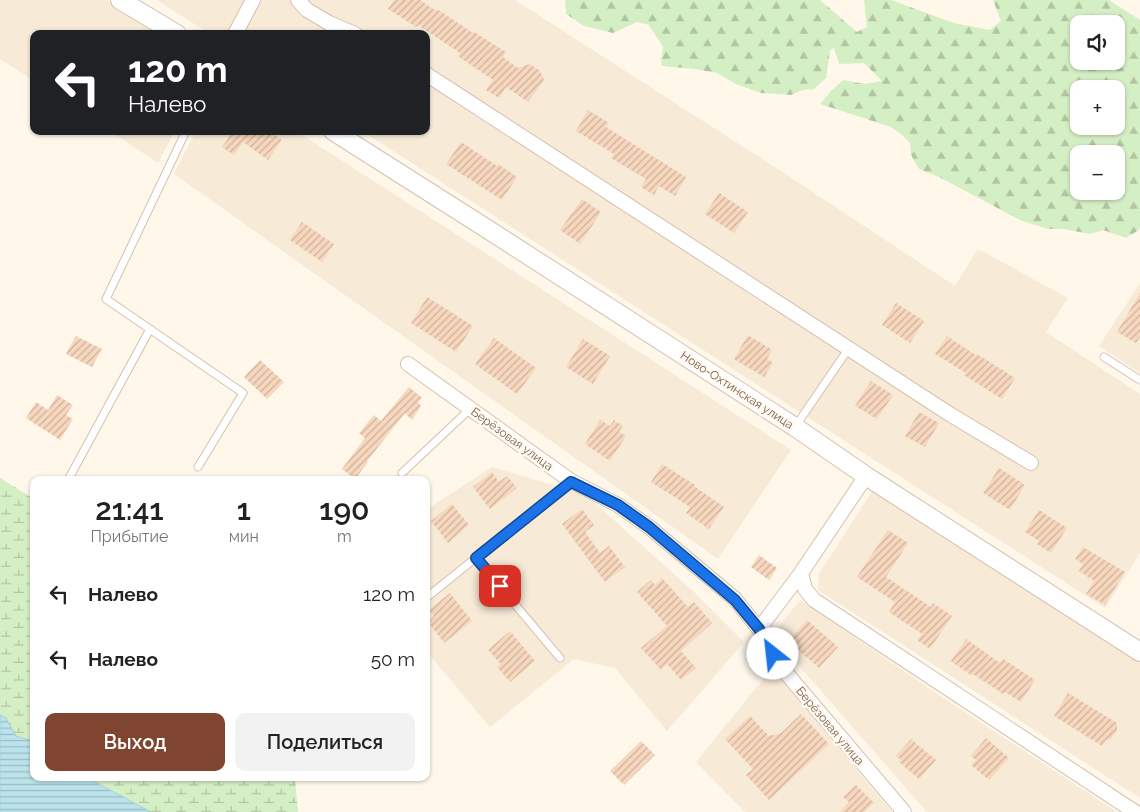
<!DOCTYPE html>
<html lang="ru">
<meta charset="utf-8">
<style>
:root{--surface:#fff;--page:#f2f2f2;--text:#222;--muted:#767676;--accent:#804531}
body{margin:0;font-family:Raleway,sans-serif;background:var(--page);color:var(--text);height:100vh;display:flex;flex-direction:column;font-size:19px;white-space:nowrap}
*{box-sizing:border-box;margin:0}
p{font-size:16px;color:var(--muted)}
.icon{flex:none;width:28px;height:28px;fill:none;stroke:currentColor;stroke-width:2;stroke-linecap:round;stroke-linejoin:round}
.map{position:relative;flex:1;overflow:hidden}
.panel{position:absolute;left:30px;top:476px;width:400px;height:305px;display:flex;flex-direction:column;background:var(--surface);border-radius:10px;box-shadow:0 1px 4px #0004}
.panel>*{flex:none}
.hud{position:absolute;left:30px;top:30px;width:400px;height:105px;border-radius:10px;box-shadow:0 1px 4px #0004;background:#202124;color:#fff;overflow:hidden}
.tools{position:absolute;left:1070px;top:15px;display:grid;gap:10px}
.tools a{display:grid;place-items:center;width:55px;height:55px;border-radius:10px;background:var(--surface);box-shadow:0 1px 4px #0004;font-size:25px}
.pin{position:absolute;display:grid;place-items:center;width:42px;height:42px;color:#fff;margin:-21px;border-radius:10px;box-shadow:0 2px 8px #0006}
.me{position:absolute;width:55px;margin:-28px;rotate:331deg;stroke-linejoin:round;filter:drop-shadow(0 0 4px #0008)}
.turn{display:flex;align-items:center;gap:18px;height:105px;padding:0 15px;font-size:22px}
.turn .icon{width:65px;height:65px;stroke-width:2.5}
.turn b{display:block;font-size:35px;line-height:42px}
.eta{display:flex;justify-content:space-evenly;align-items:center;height:85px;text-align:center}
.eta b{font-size:30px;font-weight:600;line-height:35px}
.button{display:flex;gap:10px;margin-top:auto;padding:10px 15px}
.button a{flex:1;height:58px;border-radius:10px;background:var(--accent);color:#fff;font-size:20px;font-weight:600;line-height:58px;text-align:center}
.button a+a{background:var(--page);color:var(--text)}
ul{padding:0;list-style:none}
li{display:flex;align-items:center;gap:15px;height:65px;padding:0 15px}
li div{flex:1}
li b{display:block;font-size:19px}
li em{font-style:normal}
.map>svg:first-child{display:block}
</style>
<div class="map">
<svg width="1140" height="812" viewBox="0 0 1140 812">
<defs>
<pattern id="forest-firs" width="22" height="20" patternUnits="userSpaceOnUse" patternTransform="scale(1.25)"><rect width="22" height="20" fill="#d5efc5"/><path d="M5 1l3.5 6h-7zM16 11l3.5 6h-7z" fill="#b2c5a2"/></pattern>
<pattern id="wetland-marsh" width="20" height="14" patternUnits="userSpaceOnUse" patternTransform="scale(1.25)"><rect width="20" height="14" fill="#d5efc5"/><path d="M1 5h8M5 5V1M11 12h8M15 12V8" fill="none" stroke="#b2c5a2"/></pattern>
<pattern id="water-rules" width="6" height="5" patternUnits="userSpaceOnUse" patternTransform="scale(1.25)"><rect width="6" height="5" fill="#bbe3eb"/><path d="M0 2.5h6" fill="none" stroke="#9dbbc0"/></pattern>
<pattern id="building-hatch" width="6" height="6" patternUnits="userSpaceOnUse" patternTransform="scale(1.25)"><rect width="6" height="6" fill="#f7d7be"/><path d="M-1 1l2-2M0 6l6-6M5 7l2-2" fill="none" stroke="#cdb29c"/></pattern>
</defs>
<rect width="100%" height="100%" fill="#fef7ea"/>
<path fill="#f7ead7" d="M0 0H106L158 34H34V81L0 59Z
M157 0H515L790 177 955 286 978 249 1068 298 1046 332 1140 394V553L1105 608 362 131H426V34H210Z
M110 131H175L158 163Z
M196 131H296L791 450 718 559 174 174Z
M1140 283V373L1099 346Z
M492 467 586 495 695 593 744 642 667 731 615 668 574 659 490 727 426 651V510Z
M873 490 1140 662V798L818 590 819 574Z
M800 600 939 695 1117 812H927L772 635Z
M772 668 773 670 892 812H745L696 762Z"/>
<path fill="url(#forest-firs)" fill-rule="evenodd" d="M565 0H820L857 32 867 27 864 0H891L954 23 990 30 1001 21 993 0H1109L1140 20V227L1139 230 1126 238 1103 230 1090 234 1064 229H1048L1020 220 941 178 919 169 911 155 910 143 901 134 891 127 820 104 831 91 843 80 865 84 882 81 864 63 839 64 834 48 830 50 826 78 814 89 803 90 791 95 761 93 736 84 717 73 695 69 662 66 661 61 663 47 649 25 637 22 613 33 584 26 566 14ZM1079 24H1116V61H1079ZM1079 89H1116V126H1079ZM1079 154H1116V191H1079Z"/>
<path fill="url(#wetland-marsh)" d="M0 478 34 499V741L15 736 6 718 0 715Z
M88 778H295L298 812H151Z"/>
<path fill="url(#water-rules)" stroke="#a0d3de" d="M0 715 6 718 16 736 34 741V778H88L151 812H0Z"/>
<path fill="url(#building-hatch)" d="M394 0H420L436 11 437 9 473 33 474 32 506 52 503 57 518 68 530 64 540 71 544 80 528 102 506 87 499 98 486 90 493 80 458 56 460 53 418 25 416 27 388 9Z
M588 110 609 123 606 127 686 177 675 196 659 186 654 195 641 187 646 179 611 158 614 154 576 131Z
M226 131H269L282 140 268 160 243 142 234 155 222 147 231 134Z
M461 142 497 166 498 164 517 177 502 200 446 164Z
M719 193 748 212 734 233 705 214Z
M582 199 601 212 580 244 560 230Z
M302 222 334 244 322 262 290 240Z
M1140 293V337L1136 343 1117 332Z
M427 297 473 326 456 352 411 323Z
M896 303 924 321 910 343 882 325Z
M748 335 772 350 767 359 773 363 764 377 734 359Z
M76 336 102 349 92 367 66 354Z
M947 336 977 356V354L1015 378 1002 399 964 375 966 373 935 354Z
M494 338 536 368 517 394 475 364Z
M583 339 610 356 593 384 566 367Z
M260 360 284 382 267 399 244 377Z
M871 381 893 395 877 419 855 406Z
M409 387 422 398 418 402 421 406 412 420 405 413 367 461 368 462 355 479 342 469 365 438 359 433 374 415 381 421Z
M57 395 73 405 66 415 73 419 60 440 26 418 36 402 48 410Z
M919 412 939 423 925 447 905 436Z
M600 420 610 426 614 420 623 426 619 432 626 436 610 461 585 444Z
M662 464 695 485 694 486 724 507 709 529 686 513 690 507 651 482Z
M999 468 1025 485 1010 510 983 493Z
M492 472 499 482 507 476 517 488 490 509 473 487Z
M452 504 469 525 448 543 431 521Z
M582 509 594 525 585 532 600 553 609 546 625 567 605 582 562 524Z
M1039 510 1067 528 1051 553 1037 544 1039 541 1025 532Z
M888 530 908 543 886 577 931 607 933 603 952 616 930 649 917 640 922 634 889 612 895 602 857 577Z
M1083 547 1125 572 1105 605 1086 594 1094 581 1079 571 1083 564 1075 559Z
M759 555 777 568 769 580 751 567Z
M662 578 688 607 694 602 712 623 681 651 696 668 681 680 667 664 661 670 641 648 667 626 637 592 651 580 655 585Z
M450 593 472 621 444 643 428 622 434 616 429 610Z
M807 620 838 647 819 668 788 641Z
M510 631 535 661 510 682 497 667 501 664 488 650Z
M966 639 1000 663 1003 659 1035 680 1021 702 1005 692 1003 694 973 674 972 676 951 661Z
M1068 693 1117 723V730L1111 739 1106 740 1102 746 1054 716Z
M801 714 829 744 769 800 746 775 753 769 725 739 750 716 769 736 781 733Z
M986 738 1009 758 989 780 971 765 976 760 971 756Z
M911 739 936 760 919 779 899 762 901 760 896 756Z
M641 741 655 755 624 785 610 771Z
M856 785 874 803 864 812H840L849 802 843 797Z"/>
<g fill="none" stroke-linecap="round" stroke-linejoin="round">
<defs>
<path id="service" d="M186 131 106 299 243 393 198 467
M1104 357 1140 380
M795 427 849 348
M402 473 470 409
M68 480 150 329
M476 558 560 658
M426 598 571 481"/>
<path id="minor" d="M298 0 307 10 329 23 355 34
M235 34 253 0
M426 74 951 415 1031 463
M408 364 571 481 618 505 649 527 735 599 759 629 781 667 904 812
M866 476 801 573 805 589 814 600 1135 812
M759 629 801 573"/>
<path id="tertiary" d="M120 0 177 34
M333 131 481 225 795 427 866 476 1140 652"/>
</defs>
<use href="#service" stroke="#d5c1b0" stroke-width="9"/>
<use href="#minor" stroke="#d5c1b0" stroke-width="16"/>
<use href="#tertiary" stroke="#d5c1b0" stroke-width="20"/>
<use href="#service" stroke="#fff" stroke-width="7"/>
<use href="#minor" stroke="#fff" stroke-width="14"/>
<use href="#tertiary" stroke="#fff" stroke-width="18"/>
</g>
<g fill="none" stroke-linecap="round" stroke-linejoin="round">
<defs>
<path id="route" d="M500 586 476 558 571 482 618 505 649 527 735 600 759 629 773 654"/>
</defs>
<use href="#route" stroke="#114b97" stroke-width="12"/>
<use href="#route" stroke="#1a73e8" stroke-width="9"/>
</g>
<g text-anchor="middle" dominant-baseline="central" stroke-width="5" stroke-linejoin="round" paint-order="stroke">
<g font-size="12" fill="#7e5d49" stroke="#fffaf2">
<text transform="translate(737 390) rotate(33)">Ново-Охтинская улица</text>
<text transform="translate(512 439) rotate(36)">Берёзовая улица</text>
<text transform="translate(830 726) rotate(50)">Берёзовая улица</text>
</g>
</g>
</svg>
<div class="tools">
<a><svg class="icon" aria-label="sound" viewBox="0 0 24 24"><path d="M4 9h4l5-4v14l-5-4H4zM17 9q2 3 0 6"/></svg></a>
<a>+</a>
<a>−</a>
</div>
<div class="pin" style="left:500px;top:586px;background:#d93025"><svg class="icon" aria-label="arrive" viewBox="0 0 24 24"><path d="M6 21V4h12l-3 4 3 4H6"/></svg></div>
<svg class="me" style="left:773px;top:654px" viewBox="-20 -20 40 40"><circle r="19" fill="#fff"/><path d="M0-13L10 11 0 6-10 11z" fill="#1a73e8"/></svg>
<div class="hud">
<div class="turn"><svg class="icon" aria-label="left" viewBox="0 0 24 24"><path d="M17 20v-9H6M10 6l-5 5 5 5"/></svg><div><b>120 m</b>Налево</div></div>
</div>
<section class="panel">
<div class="eta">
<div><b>21:41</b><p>Прибытие</p></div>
<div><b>1</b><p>мин</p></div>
<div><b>190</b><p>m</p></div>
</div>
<ul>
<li><svg class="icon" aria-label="left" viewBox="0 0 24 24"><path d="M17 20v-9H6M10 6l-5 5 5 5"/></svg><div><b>Налево</b></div><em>120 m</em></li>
<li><svg class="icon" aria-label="left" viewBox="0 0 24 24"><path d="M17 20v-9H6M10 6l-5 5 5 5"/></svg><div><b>Налево</b></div><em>50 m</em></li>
</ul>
<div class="button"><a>Выход</a><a>Поделиться</a></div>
</section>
</div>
